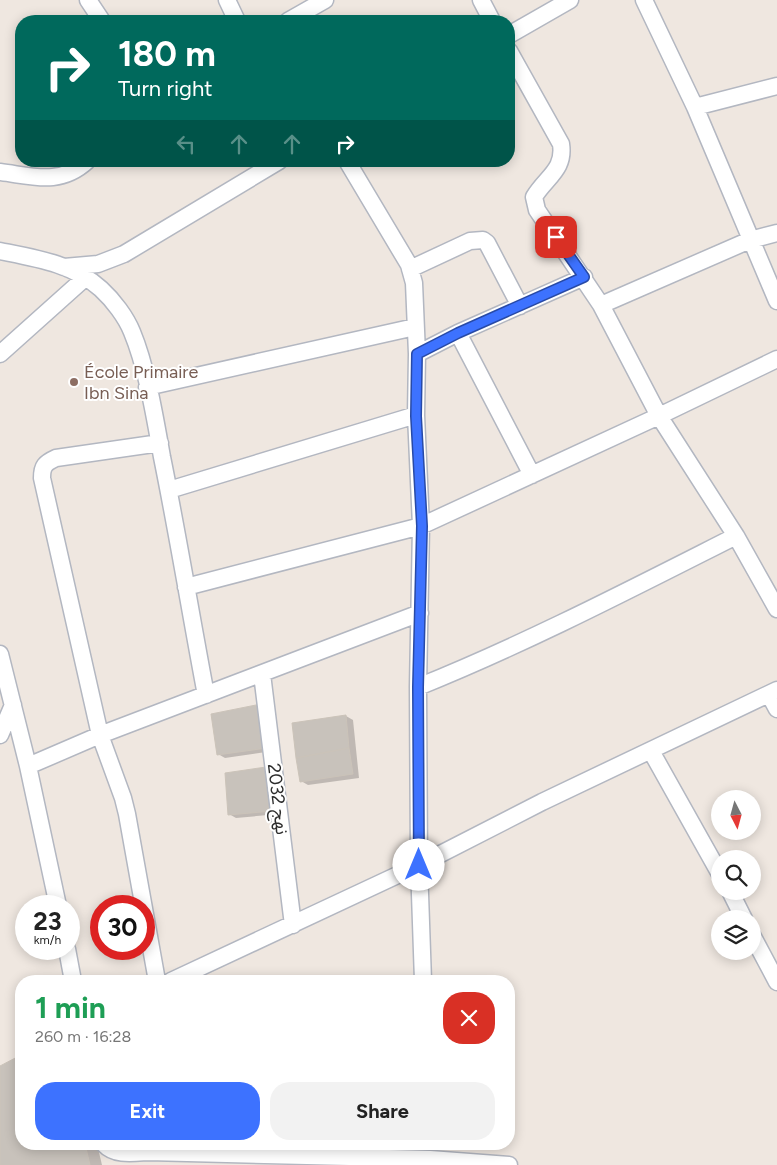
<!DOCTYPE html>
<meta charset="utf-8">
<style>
:root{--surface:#fff;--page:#f2f2f2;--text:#222;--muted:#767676;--accent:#3d72ff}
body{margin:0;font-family:Figtree,"Noto Sans Arabic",sans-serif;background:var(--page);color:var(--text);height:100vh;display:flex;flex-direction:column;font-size:19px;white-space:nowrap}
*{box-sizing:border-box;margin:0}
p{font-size:16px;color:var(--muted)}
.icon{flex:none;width:28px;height:28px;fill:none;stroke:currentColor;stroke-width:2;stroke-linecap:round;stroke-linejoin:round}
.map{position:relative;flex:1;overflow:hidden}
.sheet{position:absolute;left:15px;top:975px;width:500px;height:175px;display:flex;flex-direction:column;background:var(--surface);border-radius:20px;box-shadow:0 2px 12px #0003}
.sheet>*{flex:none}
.top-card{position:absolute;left:15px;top:15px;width:500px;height:152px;border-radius:20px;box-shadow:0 2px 12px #0003;background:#00695c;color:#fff;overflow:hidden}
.needle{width:32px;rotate:174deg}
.buttons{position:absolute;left:711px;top:790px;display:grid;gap:10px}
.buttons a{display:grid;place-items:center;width:50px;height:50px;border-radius:50%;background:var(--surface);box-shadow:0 2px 12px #0003;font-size:25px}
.speed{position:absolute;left:15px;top:895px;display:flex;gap:10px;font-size:25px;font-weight:700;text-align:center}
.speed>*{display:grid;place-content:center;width:65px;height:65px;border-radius:50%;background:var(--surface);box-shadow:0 2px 12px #0003;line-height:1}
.speed small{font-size:12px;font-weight:400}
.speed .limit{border:8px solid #d22;background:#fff;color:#111}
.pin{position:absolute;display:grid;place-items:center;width:42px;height:42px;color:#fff;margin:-21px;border-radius:10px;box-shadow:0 2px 8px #0006}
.me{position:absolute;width:55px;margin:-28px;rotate:0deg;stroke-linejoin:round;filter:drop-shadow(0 0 4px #0008)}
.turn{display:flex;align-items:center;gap:18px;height:105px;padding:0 20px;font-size:22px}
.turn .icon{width:65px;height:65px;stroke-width:2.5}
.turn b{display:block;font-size:35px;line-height:42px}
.lanes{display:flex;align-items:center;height:48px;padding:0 20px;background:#0003;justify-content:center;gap:25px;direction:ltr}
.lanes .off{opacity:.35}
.round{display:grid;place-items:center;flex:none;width:52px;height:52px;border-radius:20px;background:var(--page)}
.overview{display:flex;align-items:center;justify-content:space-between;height:85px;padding:0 20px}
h1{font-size:30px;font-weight:700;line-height:38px;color:#1e9e55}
.action{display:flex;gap:10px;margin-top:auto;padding:10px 20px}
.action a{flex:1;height:58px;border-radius:20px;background:var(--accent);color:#fff;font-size:20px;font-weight:700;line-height:58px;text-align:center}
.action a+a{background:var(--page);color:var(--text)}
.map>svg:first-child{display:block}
</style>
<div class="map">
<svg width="777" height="1165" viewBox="0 0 777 1165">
<rect width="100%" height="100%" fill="#efe7e0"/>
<path fill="#0003" d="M261 705 273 751 225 758 218 754Z
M346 716 353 720 359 778 308 785 301 781Z
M226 774 279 814 236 818 229 814Z
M21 1056V1144H97L102 1165H0V1067Z"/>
<path fill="#c8c2bb" stroke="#cbc3b9" d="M261 704 267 748 217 755 211 714Z
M346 715 349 748 296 758 292 723Z
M349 748 353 774 300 782 296 758Z
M266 767 273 811 228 815 225 773Z
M21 1055V1144H85L90 1165H0V1066Z"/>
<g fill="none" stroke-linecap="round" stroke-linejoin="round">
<defs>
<path id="street" d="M88 0 102 21
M227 0 237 21
M481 0 492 21
M644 0 695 107 777 301
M288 21 325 0
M509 35 570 0
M509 51 561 144C565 170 546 177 534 197L537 210 601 305 659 416 736 536 777 609
M695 107 777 86
M347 161 409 265 414 283 417 354 416 415 421 526 418 687 419 865 423 981
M0 172C33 176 60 186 87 161
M0 251C35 258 74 264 101 289 113 300 126 317 132 332 147 368 155 418 162 457 178 536 191 616 206 695
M64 267 98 264 124 254 279 161
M410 269 470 241 483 240 487 243 520 306
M601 305 750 240 777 233
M458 333 532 475
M0 354 86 277
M417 354 458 333 584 277
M147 387 415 327
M169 490 416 415
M186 587 421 526 659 416 777 359
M0 654 28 766 58 906
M262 674 293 925
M418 687C527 643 631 589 736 536
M769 694 777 709
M0 735 13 705
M651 751 720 874
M28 766 100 735 420 613
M730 891 744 919
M752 935 777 982
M67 949 73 981
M157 981 127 814 123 798 100 735 42 478C42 466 45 463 56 458L160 443
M171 981 419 865 542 802 777 690
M104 1144C115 1156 133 1153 148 1152L430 1159 509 1165"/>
</defs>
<use href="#street" stroke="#b3b7c1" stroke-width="19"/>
<use href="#street" stroke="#fff" stroke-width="16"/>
</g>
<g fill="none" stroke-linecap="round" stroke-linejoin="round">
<defs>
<path id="route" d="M419 865 418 687 422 526 416 416 417 354 458 333 584 277 556 237"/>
</defs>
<use href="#route" stroke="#284aa6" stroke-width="12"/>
<use href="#route" stroke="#3d72ff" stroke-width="9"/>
</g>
<circle fill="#8d6e63" stroke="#fff" stroke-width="2" cx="74" cy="382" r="5"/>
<g text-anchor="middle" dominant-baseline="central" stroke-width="4" stroke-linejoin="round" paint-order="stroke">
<g font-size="18" fill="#785e54" stroke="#fff" text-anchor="start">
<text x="84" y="372">École Primaire<tspan x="84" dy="21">Ibn Sina</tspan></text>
</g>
<g font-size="18" fill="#2d2d2d" stroke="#fff">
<text transform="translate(278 799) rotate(83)">نهج 2032</text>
</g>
</g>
</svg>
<div class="buttons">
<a><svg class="needle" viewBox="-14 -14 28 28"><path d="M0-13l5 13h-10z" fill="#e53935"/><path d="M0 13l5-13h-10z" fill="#767676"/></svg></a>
<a><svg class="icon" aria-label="search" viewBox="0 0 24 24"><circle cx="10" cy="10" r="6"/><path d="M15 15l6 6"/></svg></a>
<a><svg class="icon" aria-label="layers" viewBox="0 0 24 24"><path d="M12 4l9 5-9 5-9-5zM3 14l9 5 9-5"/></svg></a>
</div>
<div class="speed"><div>23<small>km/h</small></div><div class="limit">30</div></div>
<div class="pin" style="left:556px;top:237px;background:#d93025"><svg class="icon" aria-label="arrive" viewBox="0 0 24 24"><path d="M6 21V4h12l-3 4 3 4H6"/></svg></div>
<svg class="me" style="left:419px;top:865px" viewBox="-20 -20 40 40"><circle r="19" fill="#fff"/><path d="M0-13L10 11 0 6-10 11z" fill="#3d72ff"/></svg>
<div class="top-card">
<div class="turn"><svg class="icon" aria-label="right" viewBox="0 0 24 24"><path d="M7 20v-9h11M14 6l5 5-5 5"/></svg><div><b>180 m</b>Turn right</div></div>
<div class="lanes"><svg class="icon off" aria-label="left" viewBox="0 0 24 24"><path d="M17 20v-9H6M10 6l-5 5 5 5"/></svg><svg class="icon off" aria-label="ahead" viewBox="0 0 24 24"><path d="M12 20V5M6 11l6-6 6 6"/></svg><svg class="icon off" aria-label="ahead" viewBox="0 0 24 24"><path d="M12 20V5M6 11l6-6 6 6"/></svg><svg class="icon" aria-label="right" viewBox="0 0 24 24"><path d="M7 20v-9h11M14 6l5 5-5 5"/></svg></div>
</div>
<section class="sheet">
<div class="overview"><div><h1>1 min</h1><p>260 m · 16:28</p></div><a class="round" style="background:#d93025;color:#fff"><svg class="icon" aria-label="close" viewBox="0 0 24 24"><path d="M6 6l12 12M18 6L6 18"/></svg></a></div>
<div class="action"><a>Exit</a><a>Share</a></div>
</section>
</div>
